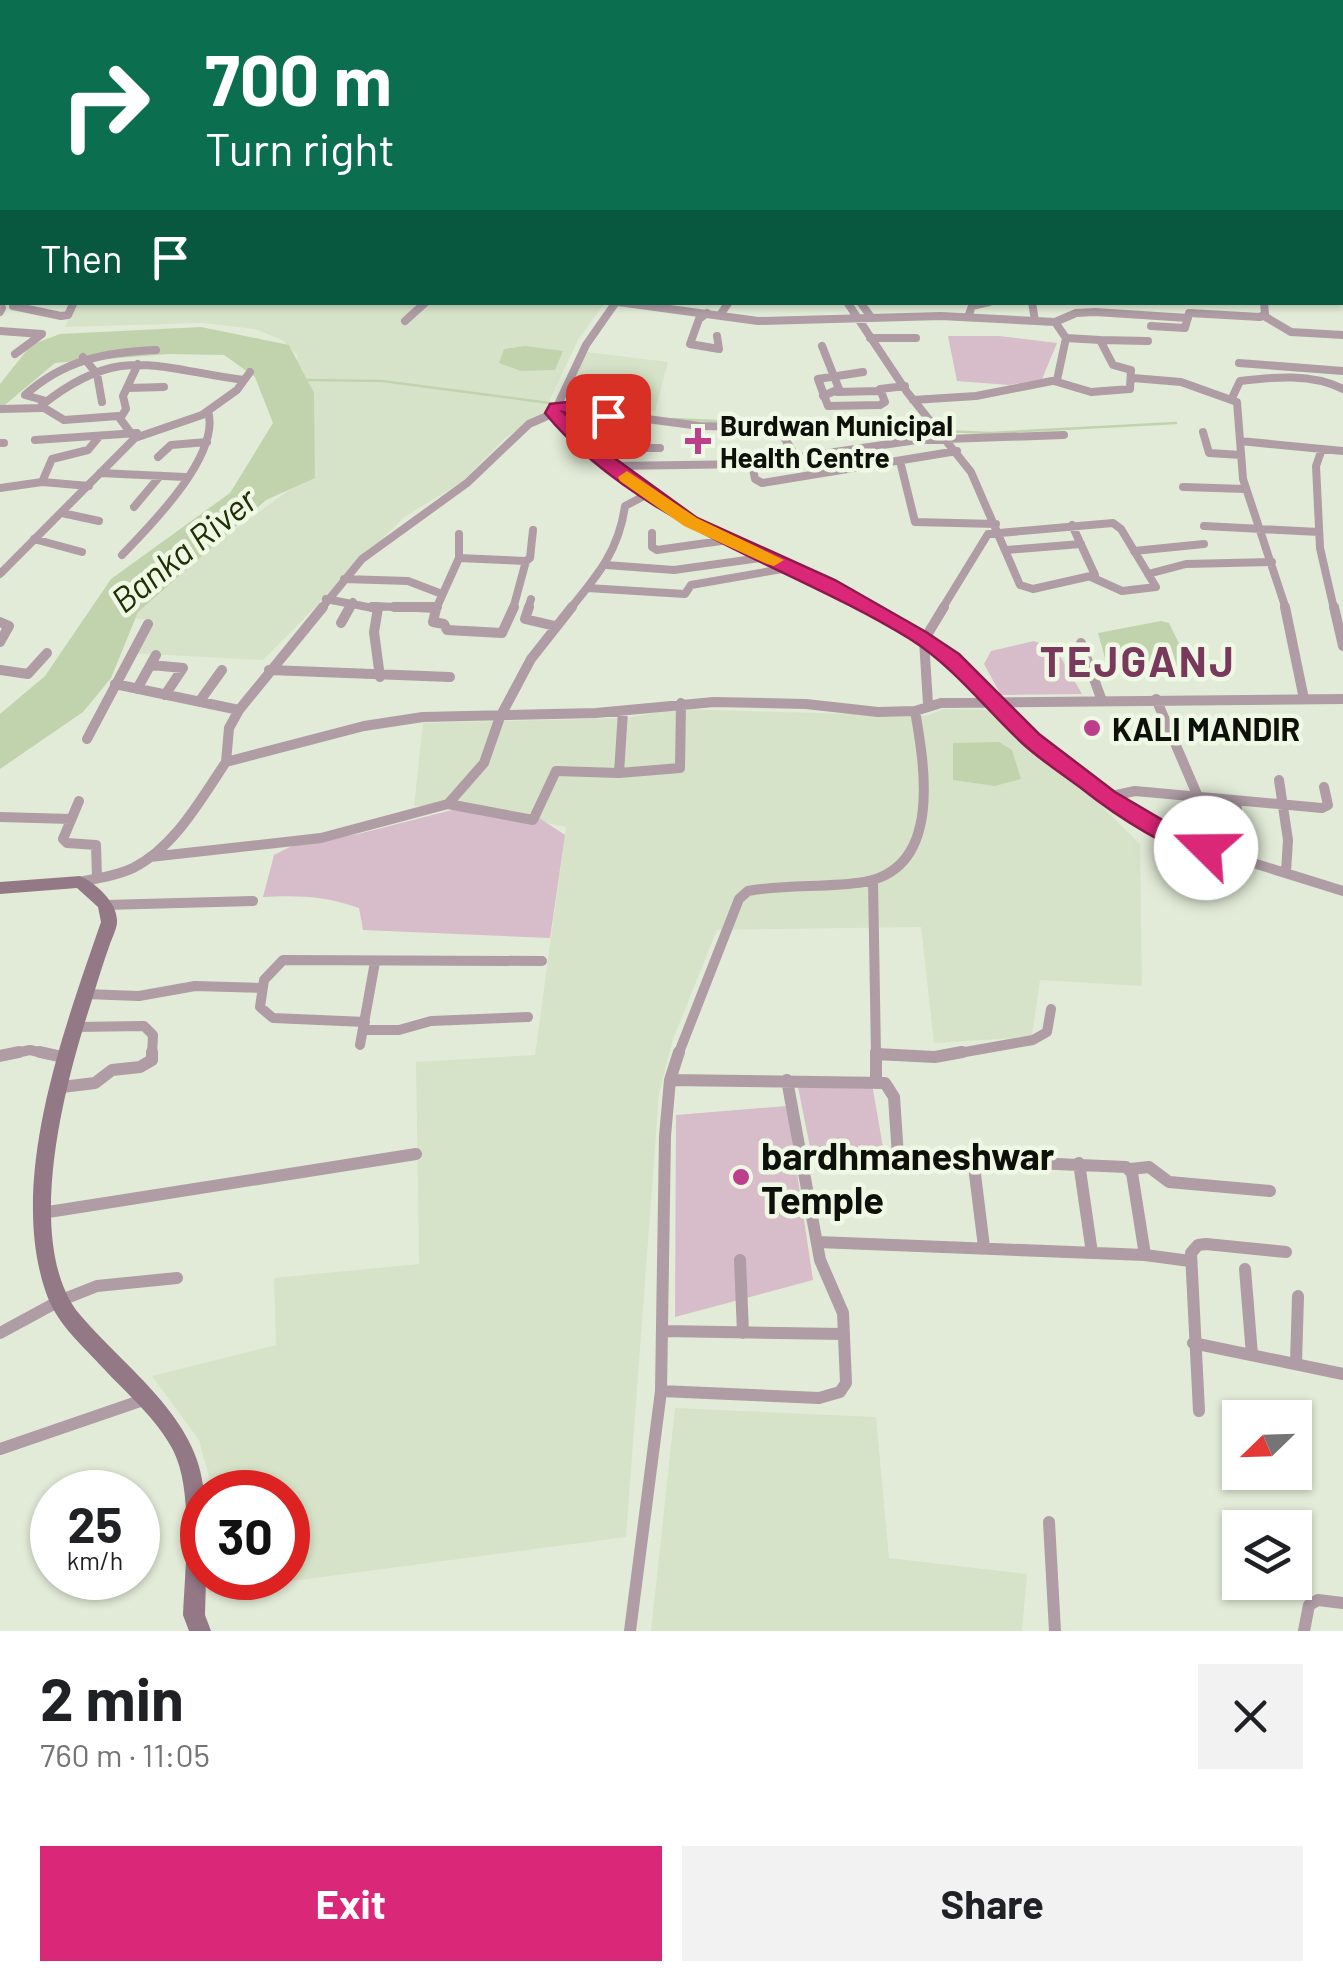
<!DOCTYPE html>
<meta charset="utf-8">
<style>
:root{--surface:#fff;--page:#f2f2f2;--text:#202124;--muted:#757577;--accent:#db2777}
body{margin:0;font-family:Barlow,sans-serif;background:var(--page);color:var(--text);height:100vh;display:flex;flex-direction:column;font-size:38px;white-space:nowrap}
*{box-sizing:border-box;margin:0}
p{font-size:32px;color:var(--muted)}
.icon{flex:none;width:55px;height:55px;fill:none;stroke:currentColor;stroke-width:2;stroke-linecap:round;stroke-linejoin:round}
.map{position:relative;height:1631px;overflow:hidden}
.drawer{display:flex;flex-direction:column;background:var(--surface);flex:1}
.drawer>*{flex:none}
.top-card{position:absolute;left:0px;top:0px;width:1345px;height:305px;box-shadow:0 2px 8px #0004;background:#0b6e4f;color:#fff;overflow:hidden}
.needle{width:65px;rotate:247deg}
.buttons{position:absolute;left:1222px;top:1400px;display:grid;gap:20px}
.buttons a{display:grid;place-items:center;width:90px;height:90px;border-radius:0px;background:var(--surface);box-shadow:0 2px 8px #0004;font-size:50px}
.speed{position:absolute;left:30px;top:1470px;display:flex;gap:20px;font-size:50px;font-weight:700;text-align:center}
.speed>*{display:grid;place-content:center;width:130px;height:130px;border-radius:50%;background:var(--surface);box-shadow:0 2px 8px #0004;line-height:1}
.speed small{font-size:25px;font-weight:400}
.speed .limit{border:15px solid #d22;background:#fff;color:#111}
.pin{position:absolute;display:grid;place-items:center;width:85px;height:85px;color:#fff;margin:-42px;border-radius:20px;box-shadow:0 5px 15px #0006}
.me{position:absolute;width:110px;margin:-55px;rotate:292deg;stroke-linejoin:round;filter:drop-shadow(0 0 8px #0008)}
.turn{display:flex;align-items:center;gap:35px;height:210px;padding:0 40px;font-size:45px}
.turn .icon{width:130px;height:130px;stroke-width:2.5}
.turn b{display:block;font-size:70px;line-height:85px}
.then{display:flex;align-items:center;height:95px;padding:0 40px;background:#0003;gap:20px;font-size:38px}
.round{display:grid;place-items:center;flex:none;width:105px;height:105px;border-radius:0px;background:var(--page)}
.head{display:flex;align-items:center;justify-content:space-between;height:170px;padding:0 40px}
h1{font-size:60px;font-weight:700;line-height:75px}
.button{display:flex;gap:20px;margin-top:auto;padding:20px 40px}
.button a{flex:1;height:115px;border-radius:0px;background:var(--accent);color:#fff;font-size:40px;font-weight:700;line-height:115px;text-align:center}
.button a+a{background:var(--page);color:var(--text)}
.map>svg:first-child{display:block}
</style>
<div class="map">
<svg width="1343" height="1631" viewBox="0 0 1343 1631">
<rect width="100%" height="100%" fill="#e2ebd7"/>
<path fill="#d7e3c8" d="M75 302 605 303 578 340 544 412 505 438 461 483 404 517 263 660 130 653 147 620 135 618 148 592 299 483 297 355 282 340 255 329 202 323 65 327Z
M587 352 668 362 655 411 563 401Z
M675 709 926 716 943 709 998 710 1029 745 1087 792 1140 844 1142 986 1040 980 1032 1037 934 1043 921 927 717 930 673 1039 659 1094 626 1537 209 1592 210 1578H288V1492H213L199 1440 152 1376 276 1345 274 1278 419 1264 416 1062 535 1055 566 827 461 805 414 806 423 723 627 718Z
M675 1408 876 1417 889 1558 1027 1574 1022 1631H651Z"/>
<path fill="#d7bcc9" d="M948 336H999L1057 343 1042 379 1009 385 957 381Z
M1034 641 1056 649 1082 694 1001 695 984 664 991 651Z
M456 809 536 816 565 835 550 938 363 930 359 908C326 896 298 895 263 897L274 855 292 846 358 834Z
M872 1084 884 1153 811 1152 798 1087Z
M787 1106 813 1280 675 1317 676 1115Z"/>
<path fill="#c1d3ac" d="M201 327 289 345 314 393 315 478 266 500 138 612 111 678 83 712 0 769V714L45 676 111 579 230 493 273 423 255 377 224 355 169 354 55 363 0 409V384L31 345 60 334Z
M525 346 563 351 555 370 521 371 499 363 504 349Z
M1161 621 1169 623 1192 670 1122 675 1105 658 1098 633Z
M999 742 1012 750 1021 779 995 786 953 780V743Z"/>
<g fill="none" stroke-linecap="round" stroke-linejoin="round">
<path stroke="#c1d3ac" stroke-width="2.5" d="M307 380 382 381 557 404
M673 419 755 423
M808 426 935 431
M943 431 990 433 1176 423"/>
<path stroke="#af9ca5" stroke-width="6" d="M282 2 292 0
M635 2 639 0"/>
<path stroke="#af9ca5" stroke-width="8" d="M616 302 586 345 554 413C596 453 641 495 692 523 751 555 814 576 873 609
M618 302 758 321 941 316 1055 322 1076 313 1095 312 1188 318
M847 302 907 392 971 472 1020 585 1033 589 1095 575 1072 525
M860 302 871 317
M1032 302 1035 321
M13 306 61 316 68 315 74 302
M0 312 2 308
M707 313 699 319 690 344 719 349 717 336
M720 315 729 302
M1264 316 1291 332 1343 335
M968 317 972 306 989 302
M405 321 426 302
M1151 326 1185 328 1189 313 1260 317 1265 314 1264 302
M0 331 42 334 15 354
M870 338H916
M1100 340 1148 341
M822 346 839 389 823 396
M83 357 97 374 102 402
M1239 363 1343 371
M863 372 818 379 828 406 880 405 885 402 880 389 905 386
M1133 378 1181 382 1237 402 1243 479 1286 609
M1054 381 1091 392 1130 389 1131 370 1113 365 1100 340 1066 338
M128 388 164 387
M837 392 879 391
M1232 398 1240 381C1273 377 1312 373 1343 389
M913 400 976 396 1057 380 1066 338 1055 322
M46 401 25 395C64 360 105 352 156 350
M556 407 700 426 805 428
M0 409 41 408
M121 417 126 409 123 396 138 364
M778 428 797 458
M130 432 118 416 64 420 41 406C120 342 157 369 244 380
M1203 432 1209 453 1241 455
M35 440 137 433
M1240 441 1343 451
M0 443H4
M592 448H660
M1322 449 1316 466 1320 548 1334 609
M158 457 171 445 207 442
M900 461 915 522 996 524
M752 464 755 479 762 483 957 451
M614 466 752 464 917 440 1064 435
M100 473 185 477
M42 482 52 459 88 450 98 438
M1183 487 1246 489
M0 488 42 482 89 486
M134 507 160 476
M62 513 99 521
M1204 526 1319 532
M652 533V547L657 550 728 540
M34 539 82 552
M1007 550 1081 544
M1134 551 1204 544
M122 555C151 525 221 455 208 411
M459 558 526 561 530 558 533 530
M606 565 674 570 767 557
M0 574 135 438 202 415 237 390 250 372
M1148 574 1186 564 1272 562
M344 579 408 581 442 594
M587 588 685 594 691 585 788 568
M326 599 378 609
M375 606 436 609 459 558V534
M321 609 362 559 467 483 529 424 554 413
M349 609 353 602
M513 609 526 561
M528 609 531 599
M570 609C598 575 619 550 625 506L648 494
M942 609 988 534 1113 523 1121 529 1156 587 1122 591 1091 577"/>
<path stroke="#af9ca5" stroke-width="10" d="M372 607 378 608 374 632 380 677
M394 607H437
M529 607 525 619 555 626
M868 607 951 659 1031 740 1134 816 1205 848 1343 891
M1285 607 1304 699
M1334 607 1343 646
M436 609 433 622 444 624 447 630 502 633 514 607
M0 622 9 626 0 642
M341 623 350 607
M1081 643 1102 701
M151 665 183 668 165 695
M0 670 28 674 47 653
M269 670 450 677
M115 684 239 710
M137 689 156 655
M1156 699 1199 799 1205 848
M199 702 222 670
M928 704 924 640 944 607
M87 739 148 624
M226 762 229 728 239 710 323 607
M619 773 680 768 681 703
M1279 780 1288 840 1286 872
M1107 797 1135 791 1322 808 1328 805 1324 787
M79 801 63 839 67 843 96 845 97 878
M448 804 533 820 556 771 619 773 623 711
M0 817 71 819
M1204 835 1240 830 1236 803
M150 857 321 838 448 804 484 763 500 717 531 659 572 607
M873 880 876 1055
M80 882C98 878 117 876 133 868 175 847 201 799 226 762L364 726 423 717 596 713 714 702 806 704 878 712 915 711 941 703 1343 699
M105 905 253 901
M85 994 139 996 195 986 261 988
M365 1022 273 1018 260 1007 264 980 283 960 542 961
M75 1027 144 1026 153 1035 152 1055
M363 1030H399L431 1021 528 1017
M360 1045 375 962
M876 1054 891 1055
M6 1055 30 1050 52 1055
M678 1055 739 899 748 891C786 884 826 888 864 882 942 868 925 768 915 711
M948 1055 1033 1040 1047 1032 1051 1009"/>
<path stroke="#af9ca5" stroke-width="12" d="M40 1052 67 1058
M876 1052V1081
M876 1054 935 1057 962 1052
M0 1056 19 1052
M670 1080 885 1083 894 1097 898 1156
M62 1087 95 1083 112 1070 140 1067 152 1060V1052
M801 1153 1126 1167 1132 1173 1145 1255
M973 1158 984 1247
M1079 1163 1092 1253
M1130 1169 1149 1167 1169 1182 1270 1191
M42 1213 416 1154
M818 1242 1145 1255 1190 1261
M740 1260 743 1333
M1245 1269 1252 1355
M665 1331 843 1334
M0 1333 59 1301 97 1286 177 1278
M1193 1343 1343 1374
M1296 1363 1298 1296
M661 1391 819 1398 840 1392 846 1383 843 1313 820 1260 787 1080
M1199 1411 1191 1253 1198 1245 1206 1244 1286 1252
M0 1449 143 1400
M1049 1522 1055 1631
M630 1631 661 1391 665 1136 670 1080 679 1052
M1304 1631 1309 1605 1318 1600 1343 1603"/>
<path fill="#937885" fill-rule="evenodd" d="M742 0H750L749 2H741Z
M1251 0H1259L1260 2H1252Z
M1276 0H1284L1286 2H1278Z
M1342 116 1343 117V123H1342Z
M80 876C96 883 118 903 117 922 117 928 112 938 110 944 103 963 97 983 91 1003 65 1083 24 1236 76 1310 120 1364 194 1413 203 1485 206 1509 202 1550 202 1578H206L205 1615 211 1631H189L183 1615C185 1569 194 1491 173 1450 157 1419 127 1394 104 1369 84 1347 59 1326 48 1298 5 1185 64 1030 101 922L98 907 77 888 0 894V882Z"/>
<path fill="#6c485b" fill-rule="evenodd" d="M1266 0H1276L1277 2H1267Z
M0 38H2V44H0Z
M1342 140 1343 141V149H1342Z
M1342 160 1343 161V169H1342Z
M1342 196H1343V204H1342Z"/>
</g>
<path fill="#db2777" stroke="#8e194d" stroke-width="2.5" d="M567 402 614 413V420L608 421 563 412 602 449 697 518 835 580 926 632 959 654 1039 734 1115 792 1178 829 1214 842 1217 848 1214 854C1182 863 1106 808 1081 788 1061 773 1039 759 1021 742 984 707 953 666 910 639 790 565 637 525 545 413L550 404Z"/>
<path fill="#f59e0b" d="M627 471 697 518 784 560 774 566 767 564 684 526 620 481 618 477Z"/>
<g fill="#bd3e8a" stroke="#eff8e5" stroke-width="4">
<path d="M693 426h10v10h10v10h-10v10h-10v-10h-10v-10h10z"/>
<circle cx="1092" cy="728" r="10"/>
<circle cx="741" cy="1177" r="10"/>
</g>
<g text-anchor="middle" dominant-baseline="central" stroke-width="9" stroke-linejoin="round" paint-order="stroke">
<g font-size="28" font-weight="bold" fill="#0e100a" stroke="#eff8e5" text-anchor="start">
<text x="720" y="425">Burdwan Municipal<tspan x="720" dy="32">Health Centre</tspan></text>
</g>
<g font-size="32" font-weight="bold" fill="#0e100a" stroke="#eff8e5" text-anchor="start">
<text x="1112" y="728">KALI MANDIR</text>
</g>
<g font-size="35" font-style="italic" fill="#203004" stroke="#eff8e5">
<text transform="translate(183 549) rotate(-39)">Banka River</text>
</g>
<g font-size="38" font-weight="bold" fill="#0e100a" stroke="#eff8e5" text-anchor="start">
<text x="761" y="1155">bardhmaneshwar<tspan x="761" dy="44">Temple</tspan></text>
</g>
<g font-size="42" font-weight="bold" letter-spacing="2.5" fill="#79395c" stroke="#eff8e5">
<text x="1138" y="660">TEJGANJ</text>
</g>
</g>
</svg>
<div class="buttons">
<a><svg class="needle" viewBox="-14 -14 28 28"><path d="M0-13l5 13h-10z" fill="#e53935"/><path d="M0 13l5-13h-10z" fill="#757577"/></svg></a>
<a><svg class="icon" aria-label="layers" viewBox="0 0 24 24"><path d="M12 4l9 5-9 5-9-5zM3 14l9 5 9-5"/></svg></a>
</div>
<div class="speed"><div>25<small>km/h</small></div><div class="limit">30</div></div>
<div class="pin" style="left:608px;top:416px;background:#d93025"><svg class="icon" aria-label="arrive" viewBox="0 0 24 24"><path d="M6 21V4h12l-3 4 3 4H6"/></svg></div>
<svg class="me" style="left:1206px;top:848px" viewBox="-20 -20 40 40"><circle r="19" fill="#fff"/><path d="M0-13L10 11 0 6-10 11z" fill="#db2777"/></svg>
<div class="top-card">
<div class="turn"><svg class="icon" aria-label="right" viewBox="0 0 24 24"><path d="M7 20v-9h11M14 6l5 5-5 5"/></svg><div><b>700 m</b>Turn right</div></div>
<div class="then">Then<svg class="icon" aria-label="arrive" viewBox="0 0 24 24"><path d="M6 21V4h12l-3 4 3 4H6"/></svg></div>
</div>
</div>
<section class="drawer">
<div class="head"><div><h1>2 min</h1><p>760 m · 11:05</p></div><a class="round"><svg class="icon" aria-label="close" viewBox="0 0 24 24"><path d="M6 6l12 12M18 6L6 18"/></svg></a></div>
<div class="button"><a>Exit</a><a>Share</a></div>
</section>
